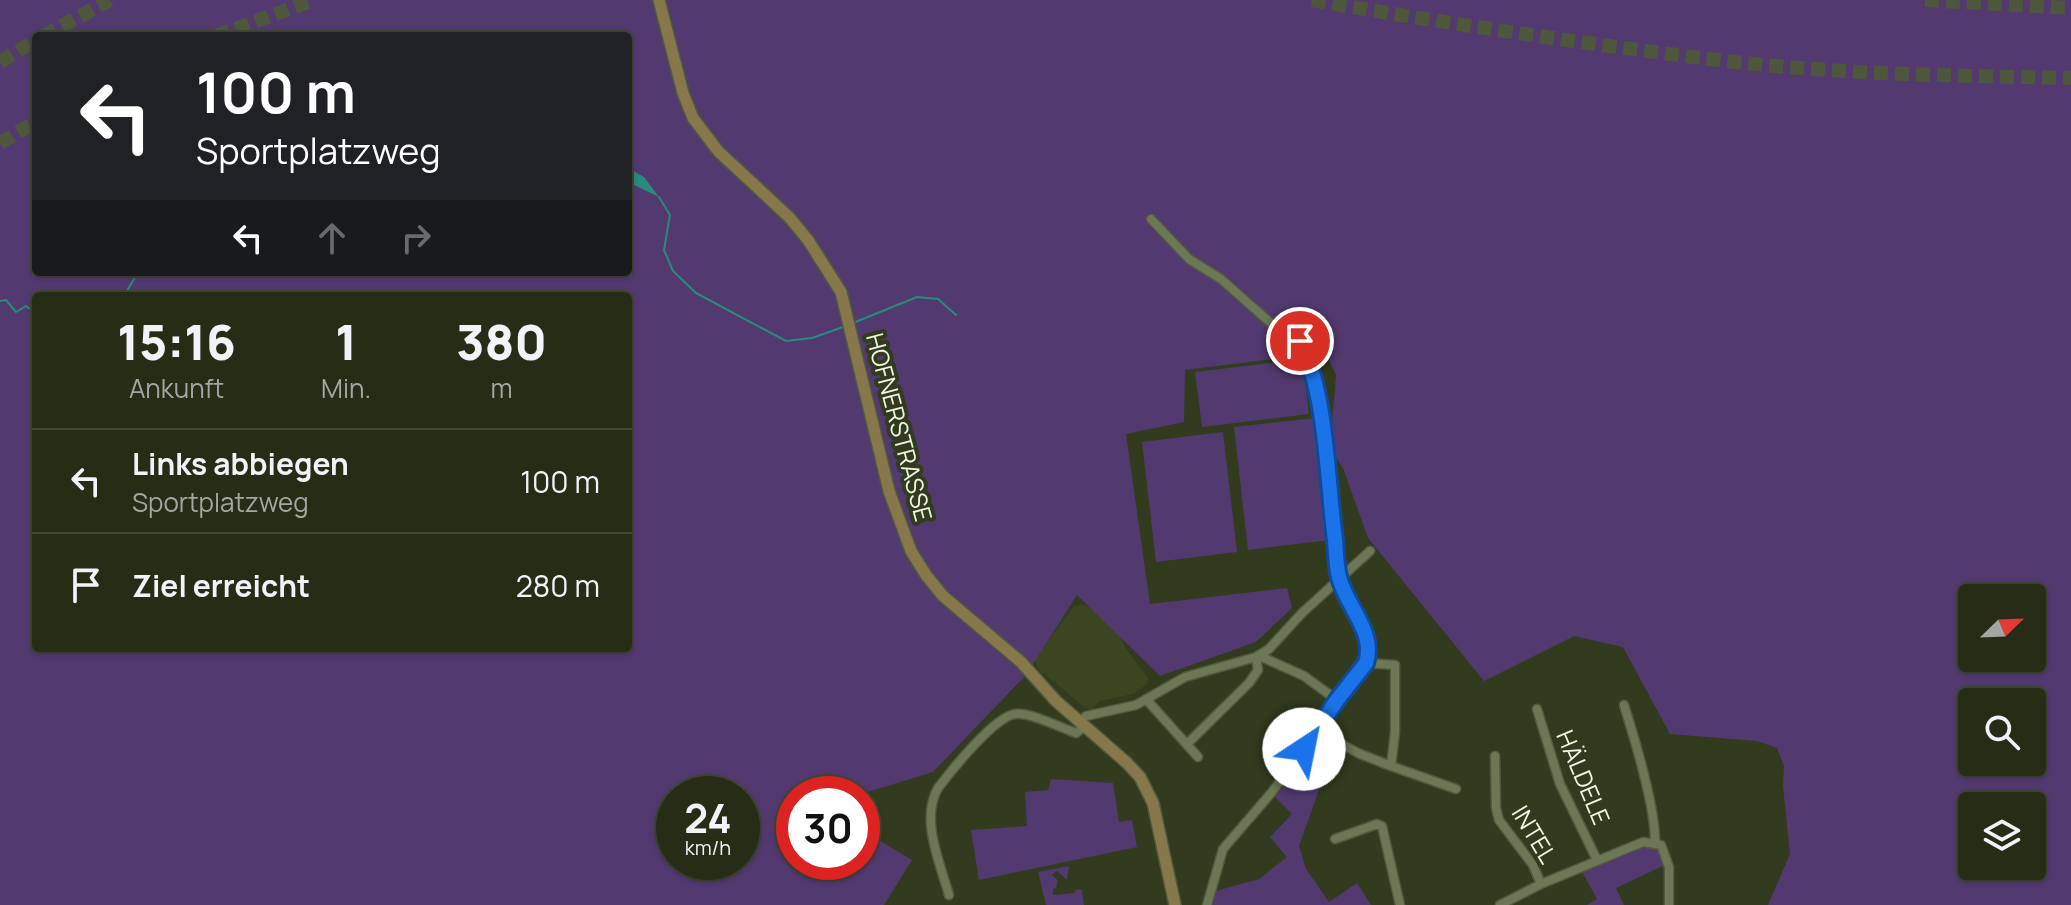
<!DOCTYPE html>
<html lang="de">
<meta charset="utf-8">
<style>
:root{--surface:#262c16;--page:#2e341f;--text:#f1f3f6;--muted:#a4a7a1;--line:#424835}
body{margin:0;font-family:Manrope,sans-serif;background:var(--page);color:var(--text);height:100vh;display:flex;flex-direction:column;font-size:30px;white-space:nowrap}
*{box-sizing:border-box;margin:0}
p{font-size:26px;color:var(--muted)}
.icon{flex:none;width:44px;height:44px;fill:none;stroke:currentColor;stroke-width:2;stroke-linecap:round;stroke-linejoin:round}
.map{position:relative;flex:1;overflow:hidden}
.panel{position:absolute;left:32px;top:292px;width:600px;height:360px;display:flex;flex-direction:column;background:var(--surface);border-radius:8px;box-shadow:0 2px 6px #0004,0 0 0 2px var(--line)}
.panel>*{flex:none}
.guide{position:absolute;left:32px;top:32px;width:600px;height:244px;border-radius:8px;box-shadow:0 2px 6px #0004,0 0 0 2px var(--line);background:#202124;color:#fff;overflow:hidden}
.needle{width:52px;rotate:67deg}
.fabs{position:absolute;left:1958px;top:584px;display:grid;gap:16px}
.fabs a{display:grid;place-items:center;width:88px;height:88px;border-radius:8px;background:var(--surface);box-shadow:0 2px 6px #0004,0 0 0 2px var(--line);font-size:40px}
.speed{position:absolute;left:656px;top:776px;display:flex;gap:16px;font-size:40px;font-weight:700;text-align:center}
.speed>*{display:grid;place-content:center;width:104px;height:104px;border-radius:50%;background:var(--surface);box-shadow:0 2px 6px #0004,0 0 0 2px var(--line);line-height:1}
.speed small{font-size:20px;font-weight:400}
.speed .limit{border:12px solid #d22;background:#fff;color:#111}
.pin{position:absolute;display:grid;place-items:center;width:68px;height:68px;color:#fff;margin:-34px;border:4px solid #fff;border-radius:50%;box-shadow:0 2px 8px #0007}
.me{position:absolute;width:88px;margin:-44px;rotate:34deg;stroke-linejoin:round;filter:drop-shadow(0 0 6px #0008)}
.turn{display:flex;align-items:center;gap:28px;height:168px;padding:0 32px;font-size:36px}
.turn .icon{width:104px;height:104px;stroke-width:2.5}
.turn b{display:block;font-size:56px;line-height:68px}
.lanes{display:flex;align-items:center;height:76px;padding:0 32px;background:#0003;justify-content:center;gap:40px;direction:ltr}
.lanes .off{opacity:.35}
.eta{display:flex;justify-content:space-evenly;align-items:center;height:136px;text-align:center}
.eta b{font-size:48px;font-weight:800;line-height:56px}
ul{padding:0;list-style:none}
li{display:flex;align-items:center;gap:24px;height:104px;padding:0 32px;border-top:2px solid var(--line)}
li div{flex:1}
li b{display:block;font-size:30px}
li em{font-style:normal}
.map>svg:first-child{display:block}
</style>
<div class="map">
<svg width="2071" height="905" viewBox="0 0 2071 905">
<rect width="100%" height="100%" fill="#323b1d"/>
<path fill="#3a4620" d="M1086 605 1103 613 1115 624 1125 647 1148 678 1147 684 1133 694 1100 701 1091 709 1085 708 1047 676V674L1041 673 1034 660 1074 606Z"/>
<path fill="#523a70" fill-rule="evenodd" d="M0 0H2071V905H1768L1790 854 1783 786 1784 766 1777 748 1757 741 1670 734 1623 647 1574 636 1484 681 1368 538 1343 468 1330 448 1336 375 1317 334 1293 346 1295 356 1185 370 1184 422 1126 434 1150 604 1287 588 1292 608 1256 642 1160 676 1077 595 1026 675 933 772 861 794H794V862H862V830L912 860 884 905H0ZM36 36H628V272H36ZM36 296H628V648H36ZM1972 598H2032V658H1972ZM1972 702H2032V762H1972ZM674 794H742V862H674ZM1972 806H2032V866H1972Z
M1302 359 1309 414 1202 427 1195 372Z
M1315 418 1329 540 1248 550 1234 427Z
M1223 432 1237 552 1156 562 1142 442Z
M1294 774 1319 790 1299 846 1306 869 1329 902 1357 883 1371 905H1213L1216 891 1259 879 1287 857 1270 837 1292 814 1275 797Z
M1051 779 1113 783 1119 822 1132 820 1137 847 979 880 971 830 1027 826 1025 792 1048 790Z
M1646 846C1659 848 1661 854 1665 865L1616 888 1624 905H1587L1597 899 1581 870 1636 847Z
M1069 866 1067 880 1057 871 1052 875 1058 881 1056 888 1053 889V895L1075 893V890L1082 889 1084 905H1046L1038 872Z"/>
<path fill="#298a7d" d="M628 168 644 177 659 197 628 182Z"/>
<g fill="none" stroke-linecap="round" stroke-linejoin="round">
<path stroke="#298a7d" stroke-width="2" d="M659 197 670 215 664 250 673 271 696 293 786 341 812 338 843 327
M124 296 138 272
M0 301 6 300 16 312 26 306 36 313
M853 323 917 297 938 299 956 315"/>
<path stroke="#4e573b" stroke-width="14" stroke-dasharray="14 7" stroke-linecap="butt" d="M1312 0C1449 24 1588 44 1726 61 1839 74 1957 76 2071 78
M1925 0 2071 8
M43 36 110 0
M216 36 314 0
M0 62 36 40
M0 143 36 122"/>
<defs>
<path id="street" d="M1151 219 1189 259 1221 279 1282 333 1291 339 1300 341 1308 357 1321 416 1339 577 1365 632 1368 644 1366 663 1272 792 1223 849 1207 905
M1146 699 1198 757
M1624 705C1635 740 1656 808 1655 843
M1537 709 1560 784 1597 860
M1080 722 1086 716 1136 705 1185 677 1256 657H1262L1304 676 1337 700
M1317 731 1360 754 1391 766 1395 732V665L1366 663
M1188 743 1249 683 1258 670 1256 657 1269 649 1302 613 1370 551
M1495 756 1496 808 1499 820 1533 865 1541 884
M1391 766 1456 789
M1335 839 1377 824 1382 826 1400 905
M949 895C940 863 920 819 938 788 951 771 994 717 1015 714 1030 712 1061 728 1076 733L1085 726
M1500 905 1541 884 1643 842 1661 845 1669 867V905"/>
<path id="secondary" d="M659 0 683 93 693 118 718 151 789 217 808 240 841 292 889 491 911 551 926 575 943 596 1021 662 1056 701 1127 763 1140 777 1153 803 1175 905"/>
</defs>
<use href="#street" stroke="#51593e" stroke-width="11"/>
<use href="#secondary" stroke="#51593e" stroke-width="14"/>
<use href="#street" stroke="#6c7756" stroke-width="8"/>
<use href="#secondary" stroke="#86784a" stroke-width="11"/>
</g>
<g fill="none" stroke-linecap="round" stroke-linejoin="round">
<defs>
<path id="route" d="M1300 341C1327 394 1327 481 1335 540 1336 552 1336 565 1339 577 1346 606 1376 632 1366 663L1337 700 1304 749"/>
</defs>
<use href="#route" stroke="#114b97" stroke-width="20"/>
<use href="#route" stroke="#1a73e8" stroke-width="14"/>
</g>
<g text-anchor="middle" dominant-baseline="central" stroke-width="8" stroke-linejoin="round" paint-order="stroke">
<g font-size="24" fill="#eff6e3" stroke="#323b1d">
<text transform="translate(900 427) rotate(75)">HOFNERSTRASSE</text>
<text transform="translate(1584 777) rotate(67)">HÄLDELE</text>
<text transform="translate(1535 834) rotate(59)">INTEL</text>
</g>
</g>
</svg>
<div class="fabs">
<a><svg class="needle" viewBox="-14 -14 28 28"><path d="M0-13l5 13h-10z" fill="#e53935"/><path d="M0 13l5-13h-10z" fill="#a4a7a1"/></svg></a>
<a><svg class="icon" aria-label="search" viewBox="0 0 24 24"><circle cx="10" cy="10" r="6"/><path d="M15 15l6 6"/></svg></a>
<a><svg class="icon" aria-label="layers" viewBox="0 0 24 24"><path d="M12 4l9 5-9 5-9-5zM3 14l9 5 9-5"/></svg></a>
</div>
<div class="speed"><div>24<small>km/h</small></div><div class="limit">30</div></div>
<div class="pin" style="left:1300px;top:341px;background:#d93025"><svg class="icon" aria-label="arrive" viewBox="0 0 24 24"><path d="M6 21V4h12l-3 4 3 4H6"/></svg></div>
<svg class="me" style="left:1304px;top:749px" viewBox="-20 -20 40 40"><circle r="19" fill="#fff"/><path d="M0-13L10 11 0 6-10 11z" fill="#1a73e8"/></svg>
<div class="guide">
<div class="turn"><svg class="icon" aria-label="left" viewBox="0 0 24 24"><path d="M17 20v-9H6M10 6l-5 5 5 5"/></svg><div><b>100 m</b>Sportplatzweg</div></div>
<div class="lanes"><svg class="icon" aria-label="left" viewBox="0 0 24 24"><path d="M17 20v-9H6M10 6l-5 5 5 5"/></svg><svg class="icon off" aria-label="ahead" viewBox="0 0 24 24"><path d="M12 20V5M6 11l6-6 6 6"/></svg><svg class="icon off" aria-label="right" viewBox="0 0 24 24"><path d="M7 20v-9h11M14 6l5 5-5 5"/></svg></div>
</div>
<section class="panel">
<div class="eta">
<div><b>15:16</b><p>Ankunft</p></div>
<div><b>1</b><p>Min.</p></div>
<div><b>380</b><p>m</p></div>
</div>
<ul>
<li><svg class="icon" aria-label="left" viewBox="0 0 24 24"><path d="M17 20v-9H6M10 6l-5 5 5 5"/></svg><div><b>Links abbiegen</b><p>Sportplatzweg</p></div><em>100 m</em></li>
<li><svg class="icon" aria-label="arrive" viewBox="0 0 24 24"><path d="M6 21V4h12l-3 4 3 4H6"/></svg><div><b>Ziel erreicht</b></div><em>280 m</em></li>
</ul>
</section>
</div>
